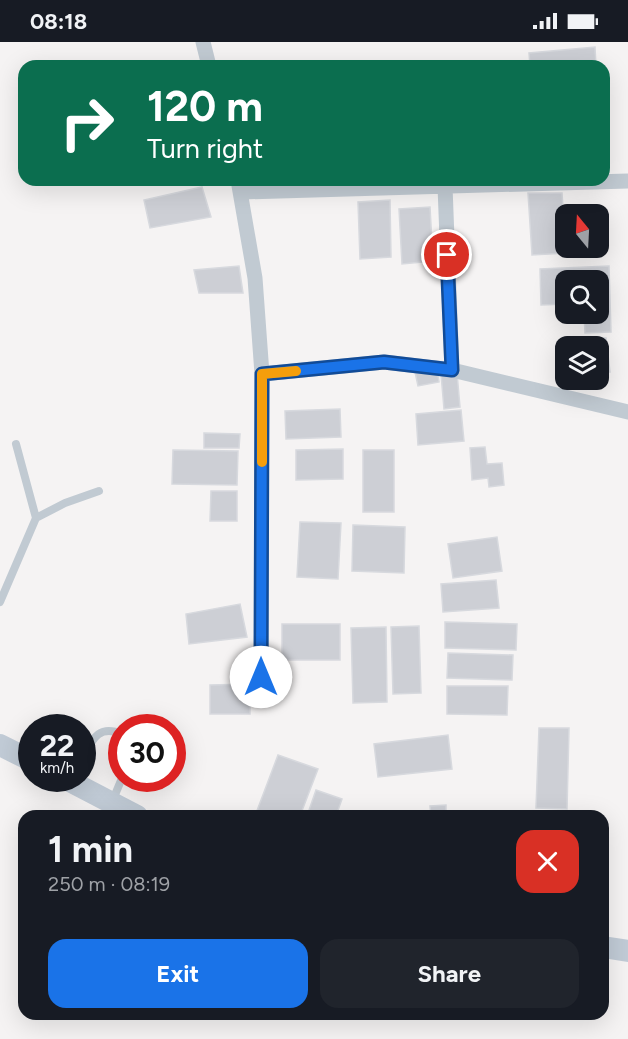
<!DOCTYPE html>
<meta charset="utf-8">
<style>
:root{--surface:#171b24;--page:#20242c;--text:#f1f3f6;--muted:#9ea1a6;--accent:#1a73e8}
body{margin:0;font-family:Figtree,sans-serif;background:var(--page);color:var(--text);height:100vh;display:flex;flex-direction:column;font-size:22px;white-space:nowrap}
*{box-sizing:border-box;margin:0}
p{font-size:20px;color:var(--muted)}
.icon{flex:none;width:33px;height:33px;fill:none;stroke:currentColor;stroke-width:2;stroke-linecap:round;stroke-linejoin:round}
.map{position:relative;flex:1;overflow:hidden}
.side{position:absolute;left:18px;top:768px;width:591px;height:210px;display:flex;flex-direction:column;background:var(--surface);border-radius:18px;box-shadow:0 6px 24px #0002}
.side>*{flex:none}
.banner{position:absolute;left:18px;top:18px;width:592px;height:126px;border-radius:18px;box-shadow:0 6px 24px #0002;background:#0b6e4f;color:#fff;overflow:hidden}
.needle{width:39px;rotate:342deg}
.buttons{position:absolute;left:555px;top:162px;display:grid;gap:12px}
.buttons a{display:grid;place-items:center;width:54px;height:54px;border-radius:12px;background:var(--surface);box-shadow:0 6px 24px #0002;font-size:30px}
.speed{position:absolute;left:18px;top:672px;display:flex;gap:12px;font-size:30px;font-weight:700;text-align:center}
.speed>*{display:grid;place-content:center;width:78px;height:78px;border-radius:50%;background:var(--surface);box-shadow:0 6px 24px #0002;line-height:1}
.speed small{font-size:15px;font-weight:400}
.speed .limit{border:9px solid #d22;background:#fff;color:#111}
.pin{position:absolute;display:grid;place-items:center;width:51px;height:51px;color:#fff;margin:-26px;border:3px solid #fff;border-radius:50%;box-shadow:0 2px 6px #0007}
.me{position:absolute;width:66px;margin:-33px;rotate:0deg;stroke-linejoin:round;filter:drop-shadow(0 0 4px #0008)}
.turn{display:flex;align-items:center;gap:21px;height:126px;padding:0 30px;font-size:27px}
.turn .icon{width:78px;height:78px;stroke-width:2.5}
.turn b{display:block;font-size:42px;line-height:51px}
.round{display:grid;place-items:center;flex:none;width:63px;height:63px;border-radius:18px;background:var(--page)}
.summary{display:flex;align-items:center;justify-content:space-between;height:102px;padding:0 30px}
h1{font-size:36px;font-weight:700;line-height:45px}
.button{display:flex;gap:12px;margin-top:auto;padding:12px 30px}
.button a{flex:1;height:69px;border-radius:18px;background:var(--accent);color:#fff;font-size:24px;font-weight:700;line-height:69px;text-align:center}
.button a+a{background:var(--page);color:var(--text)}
.status{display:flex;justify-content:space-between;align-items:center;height:42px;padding:0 30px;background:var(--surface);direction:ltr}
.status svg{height:16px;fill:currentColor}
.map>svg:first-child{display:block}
</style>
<div class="status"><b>08:18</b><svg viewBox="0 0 49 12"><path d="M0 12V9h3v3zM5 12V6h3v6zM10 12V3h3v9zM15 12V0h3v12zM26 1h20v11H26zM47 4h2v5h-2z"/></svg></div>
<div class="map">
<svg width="628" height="997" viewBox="0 0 628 997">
<rect width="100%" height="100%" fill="#f5f3f3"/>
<path fill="#cdcfd5" stroke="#d7d9de" stroke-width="1.5" d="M595 5 596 24H530L529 11Z
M202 145 211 175 150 186 144 158Z
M528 151H562L566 211 532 213Z
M390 158 391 215 360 217 358 160Z
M430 165 433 219 402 222 399 167Z
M239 224 243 251H199L194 228Z
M609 224 611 290 585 291 584 272H598V238H566V262L541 263 540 227Z
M574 295 606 296 610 330H598V304H575Z
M437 326 439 340 418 344 415 330Z
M457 331 460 365 444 367 441 332Z
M340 367 341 395 286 397 285 369Z
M461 368 464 399 418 403 416 372Z
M204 391 240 392 239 406H204Z
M485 405 487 422 502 421 504 443 489 445 488 436 472 438 470 406Z
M343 407V437L296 438V408Z
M173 408 238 409 237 443 172 442Z
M363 408H394V470H363Z
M211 449H237V479H210Z
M300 480 341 481 338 537 297 535Z
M353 483 405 485 404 531 352 529Z
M497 495 502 529 453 536 448 502Z
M496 538 499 566 443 570 441 542Z
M240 562 247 595 189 602 186 572Z
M445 580 517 582 516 608 445 606Z
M282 582H340V618H282Z
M419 584 421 651 393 652 391 585Z
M386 585 387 660 353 661 351 586Z
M448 611 513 613 512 638 447 636Z
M250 642V672H210V643Z
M447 644H508L507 673 447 672Z
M539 686H569L567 767 536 766Z
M448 693 452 727 378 735 374 702Z
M278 713 318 727 300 774H255Z
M316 748 342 757 336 774H307Z
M446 763V774H431L430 764Z
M460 769 486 774H459Z"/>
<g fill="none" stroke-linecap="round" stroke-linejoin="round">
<path stroke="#c1cad2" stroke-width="8" d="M16 402 36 476
M0 560 36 476 65 461 99 449
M82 717C92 699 97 682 122 692
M112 760 122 736"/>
<path stroke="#c1cad2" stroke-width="15" d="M203 0 209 24
M238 138 255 236 262 332 261 635
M445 144 452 328
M241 150 628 139
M262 332 384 320 452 328 628 370"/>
<path stroke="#c1cbd6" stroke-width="22" d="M0 703 32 719
M64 736 137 774
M603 905 628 909"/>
</g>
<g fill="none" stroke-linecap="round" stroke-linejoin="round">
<defs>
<path id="route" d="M261 635 262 332 384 320 452 328 447 213"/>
</defs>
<use href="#route" stroke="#114b97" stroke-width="15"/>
<use href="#route" stroke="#1a73e8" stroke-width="10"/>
<path stroke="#f59e0b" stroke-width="10" d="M262 420V332L296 329"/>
</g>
</svg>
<div class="buttons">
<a><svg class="needle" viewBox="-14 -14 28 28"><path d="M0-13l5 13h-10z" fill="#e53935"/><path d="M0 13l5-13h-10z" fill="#9ea1a6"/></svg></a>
<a><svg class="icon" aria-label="search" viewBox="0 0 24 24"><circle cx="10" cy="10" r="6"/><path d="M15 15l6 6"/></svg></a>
<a><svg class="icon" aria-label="layers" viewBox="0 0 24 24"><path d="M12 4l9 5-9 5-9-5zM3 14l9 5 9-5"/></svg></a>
</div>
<div class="speed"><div>22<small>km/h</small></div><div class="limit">30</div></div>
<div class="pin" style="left:447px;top:213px;background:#d93025"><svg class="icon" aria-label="arrive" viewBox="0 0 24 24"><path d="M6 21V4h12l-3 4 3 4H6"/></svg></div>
<svg class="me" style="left:261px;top:635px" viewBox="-20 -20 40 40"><circle r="19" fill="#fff"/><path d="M0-13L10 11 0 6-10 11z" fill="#1a73e8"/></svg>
<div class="banner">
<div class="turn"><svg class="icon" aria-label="right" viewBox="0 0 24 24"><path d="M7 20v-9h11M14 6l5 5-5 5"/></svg><div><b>120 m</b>Turn right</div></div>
</div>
<section class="side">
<div class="summary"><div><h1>1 min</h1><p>250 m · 08:19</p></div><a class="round" style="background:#d93025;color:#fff"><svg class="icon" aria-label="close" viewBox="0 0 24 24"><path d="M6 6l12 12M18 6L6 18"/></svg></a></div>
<div class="button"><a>Exit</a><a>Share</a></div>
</section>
</div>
